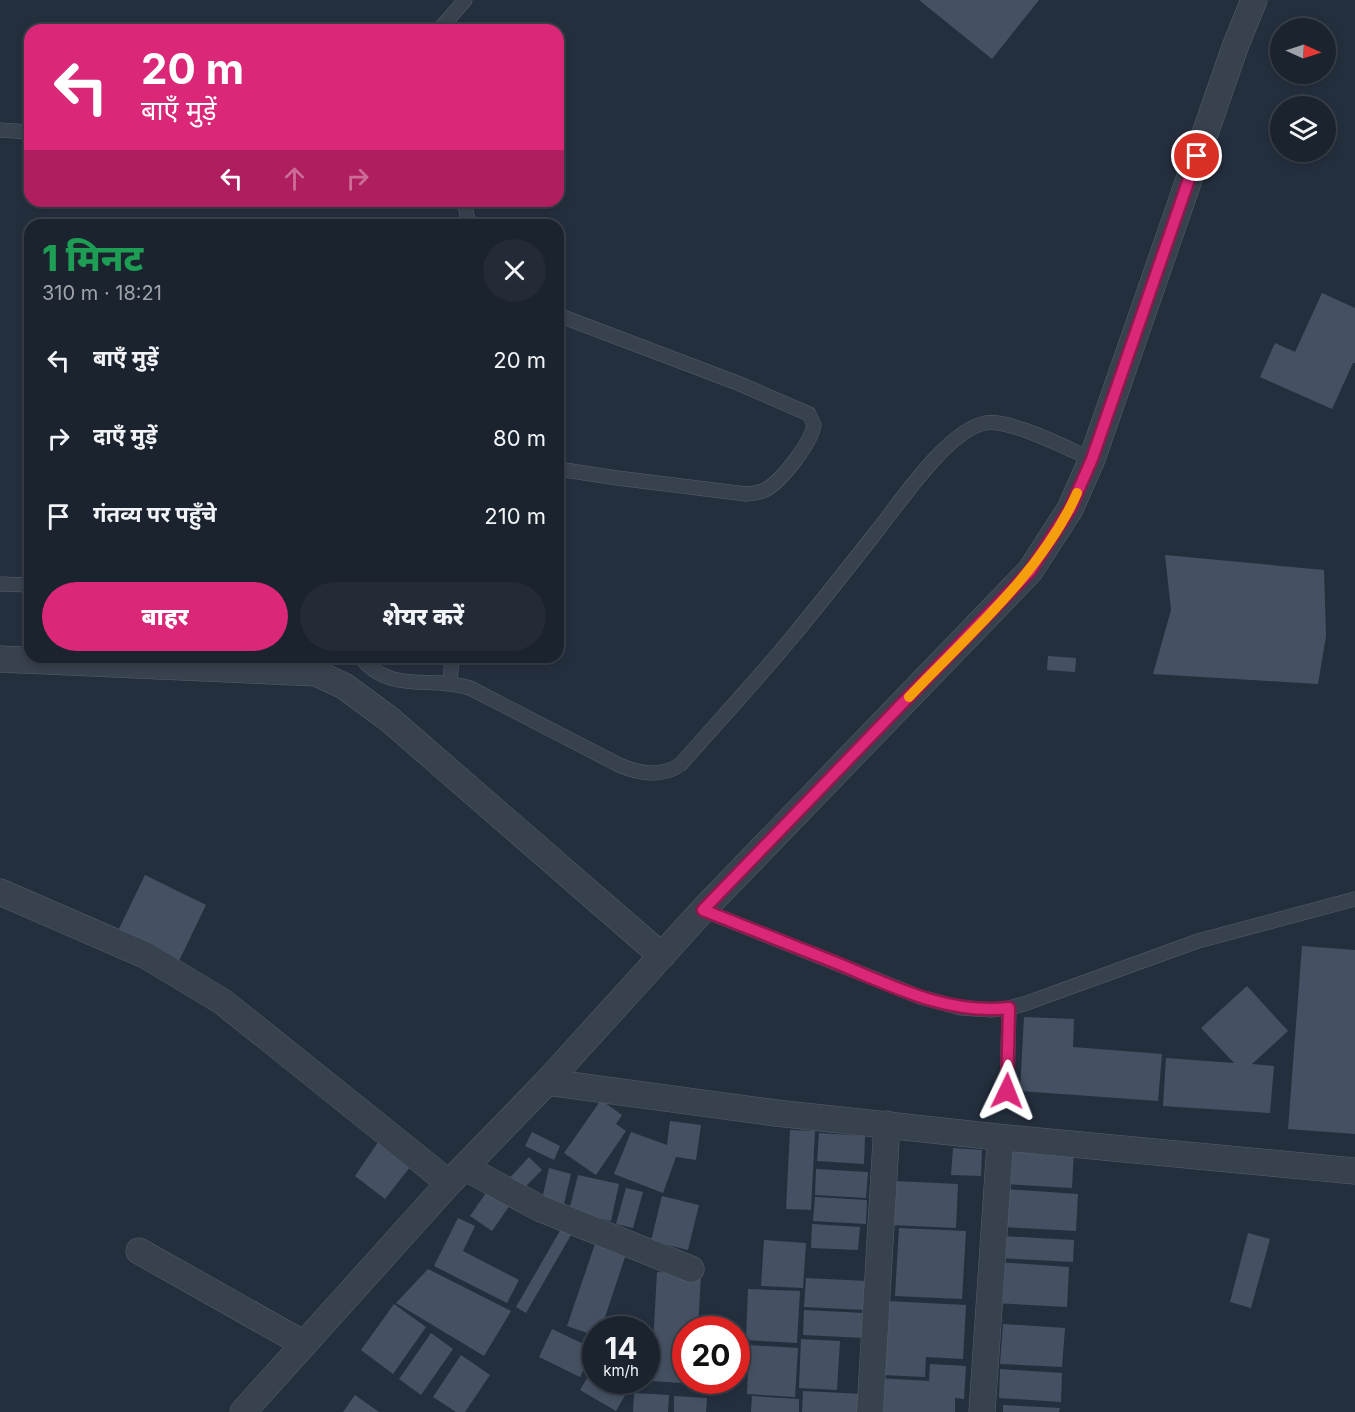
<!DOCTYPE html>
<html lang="hi">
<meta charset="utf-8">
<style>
:root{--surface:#1b232e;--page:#242b36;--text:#f1f3f6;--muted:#a0a4aa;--line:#39404a;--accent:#db2777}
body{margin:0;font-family:Inter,"Noto Sans Devanagari",sans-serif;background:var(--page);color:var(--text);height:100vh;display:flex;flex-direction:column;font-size:22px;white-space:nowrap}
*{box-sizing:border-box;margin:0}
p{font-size:20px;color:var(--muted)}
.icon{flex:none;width:33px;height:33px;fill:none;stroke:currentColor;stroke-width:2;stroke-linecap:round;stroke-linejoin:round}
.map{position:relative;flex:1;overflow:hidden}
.drawer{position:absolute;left:24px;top:219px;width:540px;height:444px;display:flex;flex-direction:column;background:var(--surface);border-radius:18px;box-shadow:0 3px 9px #0003,0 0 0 2px var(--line)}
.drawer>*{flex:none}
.top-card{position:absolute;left:24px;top:24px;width:540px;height:183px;border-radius:18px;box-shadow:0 3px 9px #0003,0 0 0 2px var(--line);background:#db2777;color:#fff;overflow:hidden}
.needle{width:39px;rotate:93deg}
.tools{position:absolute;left:1270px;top:18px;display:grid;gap:12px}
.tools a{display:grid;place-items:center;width:66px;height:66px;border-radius:50%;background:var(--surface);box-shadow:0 3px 9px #0003,0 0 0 2px var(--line);font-size:30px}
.speed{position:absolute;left:582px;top:1316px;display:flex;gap:12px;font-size:30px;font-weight:700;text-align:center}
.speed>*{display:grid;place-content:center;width:78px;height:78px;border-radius:50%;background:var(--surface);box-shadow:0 3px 9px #0003,0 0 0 2px var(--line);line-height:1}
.speed small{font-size:15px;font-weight:400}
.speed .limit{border:9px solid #d22;background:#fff;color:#111}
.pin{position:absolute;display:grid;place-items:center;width:51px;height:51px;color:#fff;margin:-26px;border:3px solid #fff;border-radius:50%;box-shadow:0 2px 6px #0007}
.me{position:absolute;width:66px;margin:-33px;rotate:2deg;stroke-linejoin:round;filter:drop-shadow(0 0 4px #0008)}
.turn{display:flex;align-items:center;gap:21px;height:126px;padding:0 18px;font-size:27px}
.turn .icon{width:78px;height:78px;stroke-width:2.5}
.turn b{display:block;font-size:42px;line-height:51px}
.lanes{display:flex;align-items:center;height:57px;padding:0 18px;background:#0003;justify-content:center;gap:30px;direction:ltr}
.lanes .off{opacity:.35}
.round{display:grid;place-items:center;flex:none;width:63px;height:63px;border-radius:32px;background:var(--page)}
.headline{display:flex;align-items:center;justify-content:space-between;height:102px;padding:0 18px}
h1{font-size:36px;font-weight:800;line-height:45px;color:#1e9e55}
.cta{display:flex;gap:12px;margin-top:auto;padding:12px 18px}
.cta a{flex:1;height:69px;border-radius:36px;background:var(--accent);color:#fff;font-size:24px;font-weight:800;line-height:69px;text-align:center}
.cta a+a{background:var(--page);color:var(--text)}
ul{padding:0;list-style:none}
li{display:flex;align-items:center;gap:18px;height:78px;padding:0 18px}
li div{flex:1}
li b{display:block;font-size:22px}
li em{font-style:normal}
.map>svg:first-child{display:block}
</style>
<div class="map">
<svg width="1355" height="1412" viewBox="0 0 1355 1412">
<rect width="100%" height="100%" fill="#242f3e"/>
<path fill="#455162" d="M919 0H1039L992 59Z
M1322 293 1355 308V363H1353L1332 409 1260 377 1275 343 1295 352Z
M1165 555 1324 570 1326 636 1318 684 1153 674 1171 610Z
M1048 656 1076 658 1075 672 1047 670Z
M145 875 206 905 176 967 115 937Z
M1302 946 1355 950V1134L1288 1129Z
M1247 986 1288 1031 1252 1064 1274 1066 1270 1113 1163 1106 1166 1058 1234 1063 1201 1028Z
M1024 1017 1074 1019 1073 1047 1162 1054 1158 1101 1020 1091Z
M601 1100 622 1115 616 1124 626 1131 596 1175 564 1153Z
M670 1121 701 1125 696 1160 676 1157 663 1193 614 1174 631 1132 667 1145Z
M790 1130 815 1131 811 1210 786 1209Z
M385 1132 410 1167 385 1199 355 1176Z
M532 1132 560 1146 554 1160 525 1146Z
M819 1133 865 1136 864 1164 817 1161Z
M1005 1143 1074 1148 1072 1188 1003 1184Z
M953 1148 982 1150 981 1176 951 1175Z
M529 1157 542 1170 517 1195 505 1183Z
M549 1168 571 1174 564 1204 542 1199Z
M816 1169 868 1172 866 1198 815 1195Z
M578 1175 619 1184 611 1221 569 1211Z
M894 1181 958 1184 956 1228 891 1225Z
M490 1187 512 1202 492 1231 470 1216Z
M626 1188 643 1192 633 1228 616 1224Z
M1005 1189 1078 1194 1076 1231 1002 1227Z
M662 1196 699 1205 688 1250 651 1241Z
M815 1197 867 1200 866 1224 813 1221Z
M458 1218 475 1226 463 1251 519 1280 507 1303 434 1266Z
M565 1222 575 1228 526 1313 516 1307Z
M812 1224 860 1227 858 1250 811 1248Z
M899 1228 966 1231 962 1299 895 1296Z
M1248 1233 1270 1239 1251 1308 1230 1302Z
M1001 1236 1074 1240 1073 1262 1000 1258Z
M764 1240 806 1243 803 1288 761 1286Z
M595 1244 626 1254 601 1329H596V1336L567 1326Z
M997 1262 1069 1267 1067 1307 994 1303Z
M428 1269 511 1311 484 1356 396 1303Z
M657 1272 701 1274 698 1329H686V1380H696L695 1384 651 1381Z
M806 1278 867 1281 866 1310 804 1307Z
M748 1289 800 1291 797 1343 746 1340Z
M886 1301 966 1305 963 1359 926 1357 925 1377 883 1375Z
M394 1304 426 1327 393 1374 361 1350Z
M804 1310 865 1313 864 1338 803 1335Z
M1003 1324 1065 1328 1062 1367 1000 1364Z
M552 1329 594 1349 580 1377 539 1357Z
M431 1333 453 1349 421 1395 399 1379Z
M801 1339 840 1341 837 1390 799 1388Z
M749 1345 798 1348 795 1397 747 1394Z
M461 1355 490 1375 465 1412H456L433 1397Z
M596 1363V1380H634L616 1411 580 1390Z
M930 1364 966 1366 964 1399 955 1398V1412H876L878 1378 929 1381Z
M1000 1369 1062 1373 1061 1402 999 1398Z
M803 1391 864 1394 863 1412H802Z
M634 1393 669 1395 668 1412H633Z
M355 1395 379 1412H343Z
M674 1396 707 1398 706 1412H674Z
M752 1396 799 1399V1412H751Z
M1003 1405 1060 1408 1059 1412H1003Z"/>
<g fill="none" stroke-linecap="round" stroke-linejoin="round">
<defs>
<path id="lane" d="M439 30 465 0
M0 130 30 132
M464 201 469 225
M558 315 740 384 809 414 814 425C811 443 782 481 765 490 759 493 753 493 746 494L617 478 558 469
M0 584 30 585
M360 657C391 695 430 675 470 688L619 765C640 774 662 778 681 764 717 723 754 683 789 641 819 605 848 568 877 531 901 501 947 431 985 423 1009 418 1068 449 1092 459
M450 683 452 657
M703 910 920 997 961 1008 991 1010 1009 1008 1024 1004 1198 941 1355 899
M1007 1091 1009 1008"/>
<path id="street" d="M0 659 316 673 344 686 389 719 662 956
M0 892 145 955 223 1002 449 1183
M547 1082 776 1113 997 1137 1000 1144 982 1412
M997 1137 1355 1171
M466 1168 539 1208 691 1269
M139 1251 304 1344
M243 1412 449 1183 547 1082 703 910 1030 571 1070 509 1092 459 1235 47 1254 0
M870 1412 887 1124"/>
</defs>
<use href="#lane" stroke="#565f6c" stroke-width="15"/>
<use href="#street" stroke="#565f6c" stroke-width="27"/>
<use href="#lane" stroke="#38414e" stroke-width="14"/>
<use href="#street" stroke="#38414e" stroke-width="26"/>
</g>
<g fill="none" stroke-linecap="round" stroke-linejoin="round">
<defs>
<path id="route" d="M1007 1091 1009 1008C949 1015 894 987 839 964 794 946 748 928 703 910L1030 571 1070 509 1092 459 1197 156"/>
</defs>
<use href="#route" stroke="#8e194d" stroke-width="15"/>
<use href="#route" stroke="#db2777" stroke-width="10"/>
<path stroke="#f59e0b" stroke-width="10" d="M909 697C968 635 1042 572 1077 493"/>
</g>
</svg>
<div class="tools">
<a><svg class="needle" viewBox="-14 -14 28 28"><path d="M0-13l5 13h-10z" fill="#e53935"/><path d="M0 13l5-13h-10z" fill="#a0a4aa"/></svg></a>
<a><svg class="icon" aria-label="layers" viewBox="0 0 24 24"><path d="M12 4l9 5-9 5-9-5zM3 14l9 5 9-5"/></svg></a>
</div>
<div class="speed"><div>14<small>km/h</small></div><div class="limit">20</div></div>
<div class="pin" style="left:1197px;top:156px;background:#d93025"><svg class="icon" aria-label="arrive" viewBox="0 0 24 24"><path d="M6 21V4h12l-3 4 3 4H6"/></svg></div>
<svg class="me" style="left:1007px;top:1091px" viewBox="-20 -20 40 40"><path d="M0-17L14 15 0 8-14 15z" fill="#db2777" stroke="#fff" stroke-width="4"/></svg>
<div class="top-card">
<div class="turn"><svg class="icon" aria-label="left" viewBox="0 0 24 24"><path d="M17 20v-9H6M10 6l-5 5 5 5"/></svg><div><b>20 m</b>बाएँ मुड़ें</div></div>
<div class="lanes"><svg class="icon" aria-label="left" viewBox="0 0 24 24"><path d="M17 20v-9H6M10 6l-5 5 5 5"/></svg><svg class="icon off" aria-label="ahead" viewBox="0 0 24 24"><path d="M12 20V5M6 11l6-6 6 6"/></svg><svg class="icon off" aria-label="right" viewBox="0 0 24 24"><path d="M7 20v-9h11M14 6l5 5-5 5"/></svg></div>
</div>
<section class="drawer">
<div class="headline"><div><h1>1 मिनट</h1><p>310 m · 18:21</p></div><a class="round"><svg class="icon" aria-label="close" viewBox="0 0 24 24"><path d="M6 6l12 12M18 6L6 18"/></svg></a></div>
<ul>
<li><svg class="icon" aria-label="left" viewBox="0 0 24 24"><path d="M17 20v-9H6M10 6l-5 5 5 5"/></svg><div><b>बाएँ मुड़ें</b></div><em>20 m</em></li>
<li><svg class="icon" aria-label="right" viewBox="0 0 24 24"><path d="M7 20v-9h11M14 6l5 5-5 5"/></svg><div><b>दाएँ मुड़ें</b></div><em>80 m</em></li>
<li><svg class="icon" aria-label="arrive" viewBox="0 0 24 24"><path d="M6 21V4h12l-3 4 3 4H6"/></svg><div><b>गंतव्य पर पहुँचे</b></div><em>210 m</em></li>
</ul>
<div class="cta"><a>बाहर</a><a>शेयर करें</a></div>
</section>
</div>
